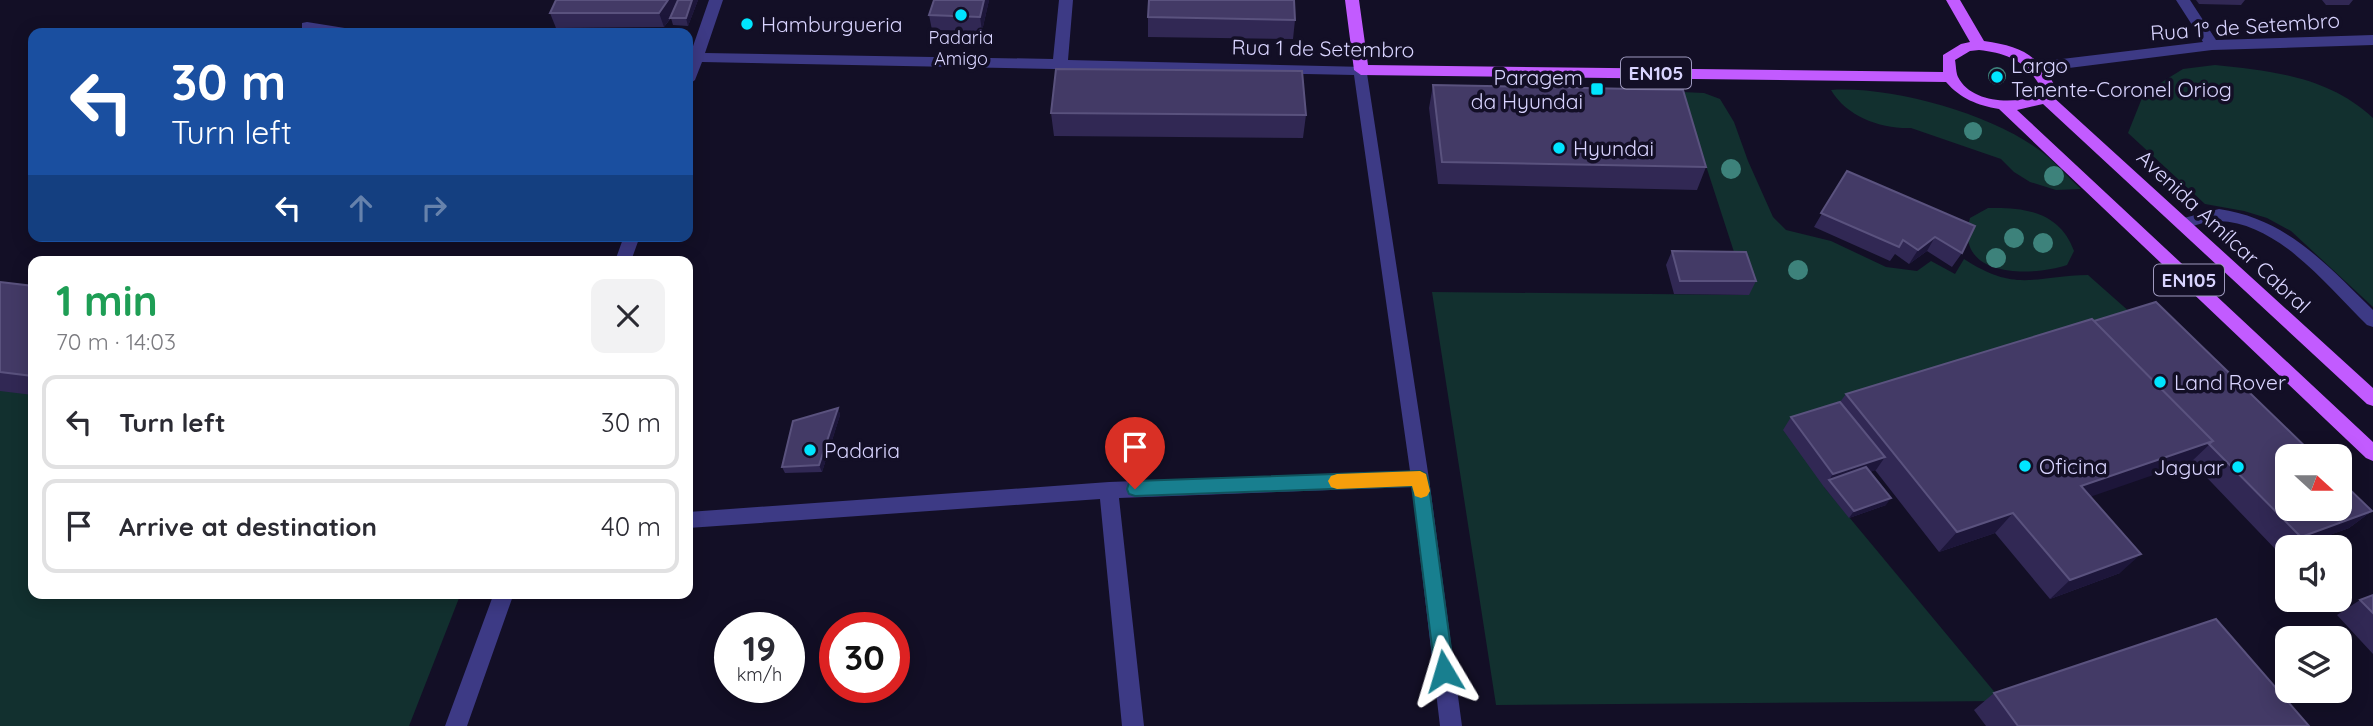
<!DOCTYPE html>
<meta charset="utf-8">
<style>
:root{--surface:#fff;--page:#f2f2f3;--text:#2b2b33;--muted:#7c7c81;--line:#e1e1e2}
body{margin:0;font-family:Quicksand,sans-serif;background:var(--page);color:var(--text);height:100vh;display:flex;flex-direction:column;font-size:26px;white-space:nowrap}
*{box-sizing:border-box;margin:0}
p{font-size:23px;color:var(--muted)}
.icon{flex:none;width:38px;height:38px;fill:none;stroke:currentColor;stroke-width:2;stroke-linecap:round;stroke-linejoin:round}
.map{position:relative;flex:1;overflow:hidden}
.drawer{position:absolute;left:28px;top:256px;width:665px;height:343px;display:flex;flex-direction:column;background:var(--surface);border-radius:14px;box-shadow:0 4px 18px #0003}
.drawer>*{flex:none}
.banner{position:absolute;left:28px;top:28px;width:665px;height:214px;border-radius:14px;box-shadow:0 4px 18px #0003;background:#1a4fa0;color:#fff;overflow:hidden}
.needle{width:46px;rotate:111deg}
.tools{position:absolute;left:2275px;top:444px;display:grid;gap:14px}
.tools a{display:grid;place-items:center;width:77px;height:77px;border-radius:14px;background:var(--surface);box-shadow:0 4px 18px #0003;font-size:35px}
.speed{position:absolute;left:714px;top:612px;display:flex;gap:14px;font-size:35px;font-weight:700;text-align:center}
.speed>*{display:grid;place-content:center;width:91px;height:91px;border-radius:50%;background:var(--surface);box-shadow:0 4px 18px #0003;line-height:1}
.speed small{font-size:18px;font-weight:400}
.speed .limit{border:10px solid #d22;background:#fff;color:#111}
.pin{position:absolute;display:grid;place-items:center;width:60px;height:60px;color:#fff;margin:-72px -30px;border-radius:50% 50% 50% 0;rotate:-45deg;box-shadow:0 0 7px #0007}
.pin .icon{rotate:45deg}
.me{position:absolute;width:77px;margin:-38px;rotate:353deg;stroke-linejoin:round;filter:drop-shadow(0 0 5px #0008)}
.turn{display:flex;align-items:center;gap:24px;height:147px;padding:0 28px;font-size:32px}
.turn .icon{width:91px;height:91px;stroke-width:2.5}
.turn b{display:block;font-size:49px;line-height:60px}
.lanes{display:flex;align-items:center;height:66px;padding:0 28px;background:#0003;justify-content:center;gap:35px;direction:ltr}
.lanes .off{opacity:.35}
.round{display:grid;place-items:center;flex:none;width:74px;height:74px;border-radius:14px;background:var(--page)}
.summary{display:flex;align-items:center;justify-content:space-between;height:119px;padding:0 28px}
h1{font-size:42px;font-weight:700;line-height:52px;color:#1e9e55}
ul{padding:0;list-style:none}
li{display:flex;align-items:center;gap:21px;height:94px;margin:0 14px 10px;padding:0 14px;border:4px solid var(--line);border-radius:14px}
li div{flex:1}
li b{display:block;font-size:26px}
li em{font-style:normal}
.map>svg:first-child{display:block}
</style>
<div class="map">
<svg width="2373" height="726" viewBox="0 0 2373 726">
<rect width="100%" height="100%" fill="#130f26"/>
<path fill="#12302f" d="M2215 65C2273 71 2329 77 2373 118V307L2291 231 2267 218 2244 211 2205 204 2128 133 2144 93 2183 69Z
M1831 90C1892 86 1992 114 2042 152 2056 163 2068 177 2081 189L2056 190 2030 182 2014 172 2001 159 1911 128C1881 129 1847 117 1831 90Z
M1682 92 1704 93 1720 99 1734 122 1748 161 1773 217 1786 230 1831 241 1886 267 1917 271 1931 261 1955 274 1964 259C2016 293 2033 276 2088 275L2140 321 1824 487 2002 701 1496 705 1432 292 1748 295Z
M1988 208C2025 207 2060 212 2074 251L2067 265C2030 277 1953 278 1970 218Z
M0 301 33 305V593H461L409 726H0Z"/>
<g fill="none" stroke-linecap="round" stroke-linejoin="round">
<path fill="#3d3a85" fill-rule="evenodd" d="M709 0H723L705 53 1053 59 1059 0H1073L1068 60 1366 67 1429 479 1462 726H1440L1412 487 1119 498 1144 726H1122L1100 499 688 528V512L1109 482 1410 471 1354 75 702 62 695 80 688 85V52H691Z
M2176 0H2190L2216 40 2373 35V45L2212 50 2037 72 2030 67 2037 62 2203 42Z
M307 22 351 29 358 33H325L302 29V23Z
M2219 209C2287 219 2326 264 2373 310V327L2367 325C2327 286 2279 223 2219 221 2206 220 2194 226 2182 230L2174 224 2176 220Z
M624 236H640L631 261H615Z
M494 593H514L467 726H445Z"/>
<path fill="#c25bff" fill-rule="evenodd" d="M1345 0H1359L1368 65 1943 72V55L1961 44 1970 42 1946 0H1960L1984 41C2020 46 2037 54 2055 86L2051 95 2373 388V406L2367 404 2043 104 2017 110 2373 442V461L2366 458 1999 109C1977 105 1961 99 1946 82L1361 75 1354 70ZM1979 50C2007 53 2026 61 2040 86L2037 95C2014 105 1971 103 1958 77 1956 73 1956 65 1955 60L1970 51Z"/>
</g>
<g fill="#3d827b">
<circle cx="1997" cy="76" r="9"/>
<circle cx="1973" cy="131" r="9"/>
<circle cx="1731" cy="169" r="10"/>
<circle cx="2054" cy="176" r="10"/>
<circle cx="2014" cy="238" r="10"/>
<circle cx="2043" cy="243" r="10"/>
<circle cx="1996" cy="258" r="10"/>
<circle cx="1798" cy="270" r="10"/>
</g>
<path fill="#312854" d="M698 0 688 26 673 25 671 18 664 27 556 28 550 13Z
M934 0H989L982 31 932 30 929 15Z
M2196 0H2245L2241 5 2199 4Z
M2322 0H2353L2349 5H2326Z
M1148 17 1295 20 1293 39 1148 37Z
M1433 85 1706 167 1697 190 1438 184 1429 108Z
M1051 113 1306 115 1303 138 1054 136Z
M1847 171 1962 253 1952 267 1927 251 1909 264 1895 254 1890 261 1814 227Z
M1672 251 1756 281 1749 295 1674 294 1666 265Z
M0 282 33 286V395L0 391Z
M2092 319 2372 511 2349 528 2279 553 2191 461 2090 496 2120 573 2050 599 1995 533 1939 552 1875 470 1870 472 1886 505 1849 518 1824 487 1783 430 1791 417 1840 402 1846 394Z
M838 408 840 415 822 472 785 473 782 467Z
M2373 595V654L2337 615 2360 600Z
M1994 693 2309 726H1986L1974 710Z"/>
<path fill="#1d163a" d="M668 0H683L664 27 659 13Z
M692 0H698L688 26 686 18Z
M984 0H989L982 31 980 17Z
M1935 237 1927 251 1909 264 1918 250Z
M838 408 840 415 822 472 819 465Z
M2213 441 2191 462 2061 507 2081 486Z
M1885 457 1876 470 1832 484 1829 480 1833 474Z
M1891 498 1886 505 1849 518 1854 511Z
M2372 511 2349 528 2294 548H2287V550L2279 553 2301 537Z
M2013 513 1995 533 1939 552 1957 532Z
M2141 554 2120 573 2050 599 2070 580Z"/>
<path fill="#433a66" stroke="#5a527e" stroke-width="2" d="M556 0H668L659 13H550Z
M678 0H692L686 18H670Z
M934 0H984L980 17 929 15Z
M1149 0H1294L1295 20 1148 17Z
M1056 69 1302 71 1306 115 1051 113Z
M1433 85 1683 90 1706 167 1442 162Z
M1847 171 1975 226 1962 253 1935 237 1918 250 1903 240 1899 247 1821 213Z
M1672 251 1746 252 1756 281H1680Z
M0 282 33 286V376L0 372Z
M2156 302 2316 457H2287V509H2340V480L2372 511 2301 537 2209 444 2213 441 2094 321Z
M2092 319 2213 441 2081 486 2141 554 2070 580 2013 513 1957 532 1846 394Z
M1840 402 1885 457 1833 474 1791 417Z
M838 408 819 465 782 467 793 421Z
M1866 467 1891 498 1854 511 1829 480Z
M2373 595V613L2360 600Z
M2216 619 2309 726H2018L1994 693Z"/>
<path fill="#187f8f" stroke="#10535d" stroke-width="2" d="M1420 471 1426 474 1428 479 1454 671 1451 677 1444 680 1438 677 1435 671 1412 486 1135 496 1129 494 1127 489 1129 483 1135 481Z"/>
<path fill="#f59e0b" d="M1420 471 1426 474 1430 491 1427 496 1421 498 1415 496 1412 486 1337 489 1331 487 1328 481 1331 476 1337 474Z"/>
<g fill="#00e5ff" stroke="#130f26" stroke-width="2.5">
<circle cx="961" cy="15" r="7"/>
<circle cx="747" cy="24" r="7"/>
<circle cx="1997" cy="77" r="7"/>
<rect x="1590" y="82" width="14" height="14" rx="3.5"/>
<circle cx="1559" cy="148" r="7"/>
<circle cx="2160" cy="382" r="7"/>
<circle cx="810" cy="450" r="7"/>
<circle cx="2025" cy="466" r="7"/>
<circle cx="2238" cy="467" r="7"/>
</g>
<g text-anchor="middle" dominant-baseline="central" stroke-width="7" stroke-linejoin="round" paint-order="stroke">
<g font-size="18" fill="#d9d4ff" stroke="#130f26">
<text x="961" y="37">Padaria<tspan x="961" dy="21">Amigo</tspan></text>
</g>
<g fill="#130f26" stroke="#9e99be" stroke-width="2">
<rect x="1621" y="57.5" width="70" height="31" rx="5"/>
<rect x="2154" y="264.5" width="70" height="31" rx="5"/>
</g>
<g font-size="19" font-weight="bold" fill="#d9d4ff">
<text x="1656" y="73">EN105</text>
<text x="2189" y="280">EN105</text>
</g>
<g font-size="21" fill="#d9d4ff" stroke="#130f26" text-anchor="start">
<text x="761" y="24">Hamburgueria</text>
<text x="2011" y="65">Largo<tspan x="2011" dy="24">Tenente-Coronel Oriog</tspan></text>
<text x="1583" y="77" text-anchor="end">Paragem<tspan x="1583" dy="24">da Hyundai</tspan></text>
<text x="1573" y="148">Hyundai</text>
<text x="2174" y="382">Land Rover</text>
<text x="824" y="450">Padaria</text>
<text x="2039" y="466">Oficina</text>
<text x="2224" y="467" text-anchor="end">Jaguar</text>
</g>
<g font-size="21" fill="#d9d4ff" stroke="#130f26">
<text transform="translate(2245 26) rotate(-4)">Rua 1º de Setembro</text>
<text transform="translate(1323 48) rotate(1)">Rua 1 de Setembro</text>
<text transform="translate(2224 231) rotate(43)">Avenida Amílcar Cabral</text>
</g>
</g>
</svg>
<div class="tools">
<a><svg class="needle" viewBox="-14 -14 28 28"><path d="M0-13l5 13h-10z" fill="#e53935"/><path d="M0 13l5-13h-10z" fill="#7c7c81"/></svg></a>
<a><svg class="icon" aria-label="sound" viewBox="0 0 24 24"><path d="M4 9h4l5-4v14l-5-4H4zM17 9q2 3 0 6"/></svg></a>
<a><svg class="icon" aria-label="layers" viewBox="0 0 24 24"><path d="M12 4l9 5-9 5-9-5zM3 14l9 5 9-5"/></svg></a>
</div>
<div class="speed"><div>19<small>km/h</small></div><div class="limit">30</div></div>
<div class="pin" style="left:1135px;top:489px;background:#d93025"><svg class="icon" aria-label="arrive" viewBox="0 0 24 24"><path d="M6 21V4h12l-3 4 3 4H6"/></svg></div>
<svg class="me" style="left:1444px;top:671px" viewBox="-20 -20 40 40"><path d="M0-17L14 15 0 8-14 15z" fill="#187f8f" stroke="#fff" stroke-width="4"/></svg>
<div class="banner">
<div class="turn"><svg class="icon" aria-label="left" viewBox="0 0 24 24"><path d="M17 20v-9H6M10 6l-5 5 5 5"/></svg><div><b>30 m</b>Turn left</div></div>
<div class="lanes"><svg class="icon" aria-label="left" viewBox="0 0 24 24"><path d="M17 20v-9H6M10 6l-5 5 5 5"/></svg><svg class="icon off" aria-label="ahead" viewBox="0 0 24 24"><path d="M12 20V5M6 11l6-6 6 6"/></svg><svg class="icon off" aria-label="right" viewBox="0 0 24 24"><path d="M7 20v-9h11M14 6l5 5-5 5"/></svg></div>
</div>
<section class="drawer">
<div class="summary"><div><h1>1 min</h1><p>70 m · 14:03</p></div><a class="round"><svg class="icon" aria-label="close" viewBox="0 0 24 24"><path d="M6 6l12 12M18 6L6 18"/></svg></a></div>
<ul>
<li><svg class="icon" aria-label="left" viewBox="0 0 24 24"><path d="M17 20v-9H6M10 6l-5 5 5 5"/></svg><div><b>Turn left</b></div><em>30 m</em></li>
<li><svg class="icon" aria-label="arrive" viewBox="0 0 24 24"><path d="M6 21V4h12l-3 4 3 4H6"/></svg><div><b>Arrive at destination</b></div><em>40 m</em></li>
</ul>
</section>
</div>
